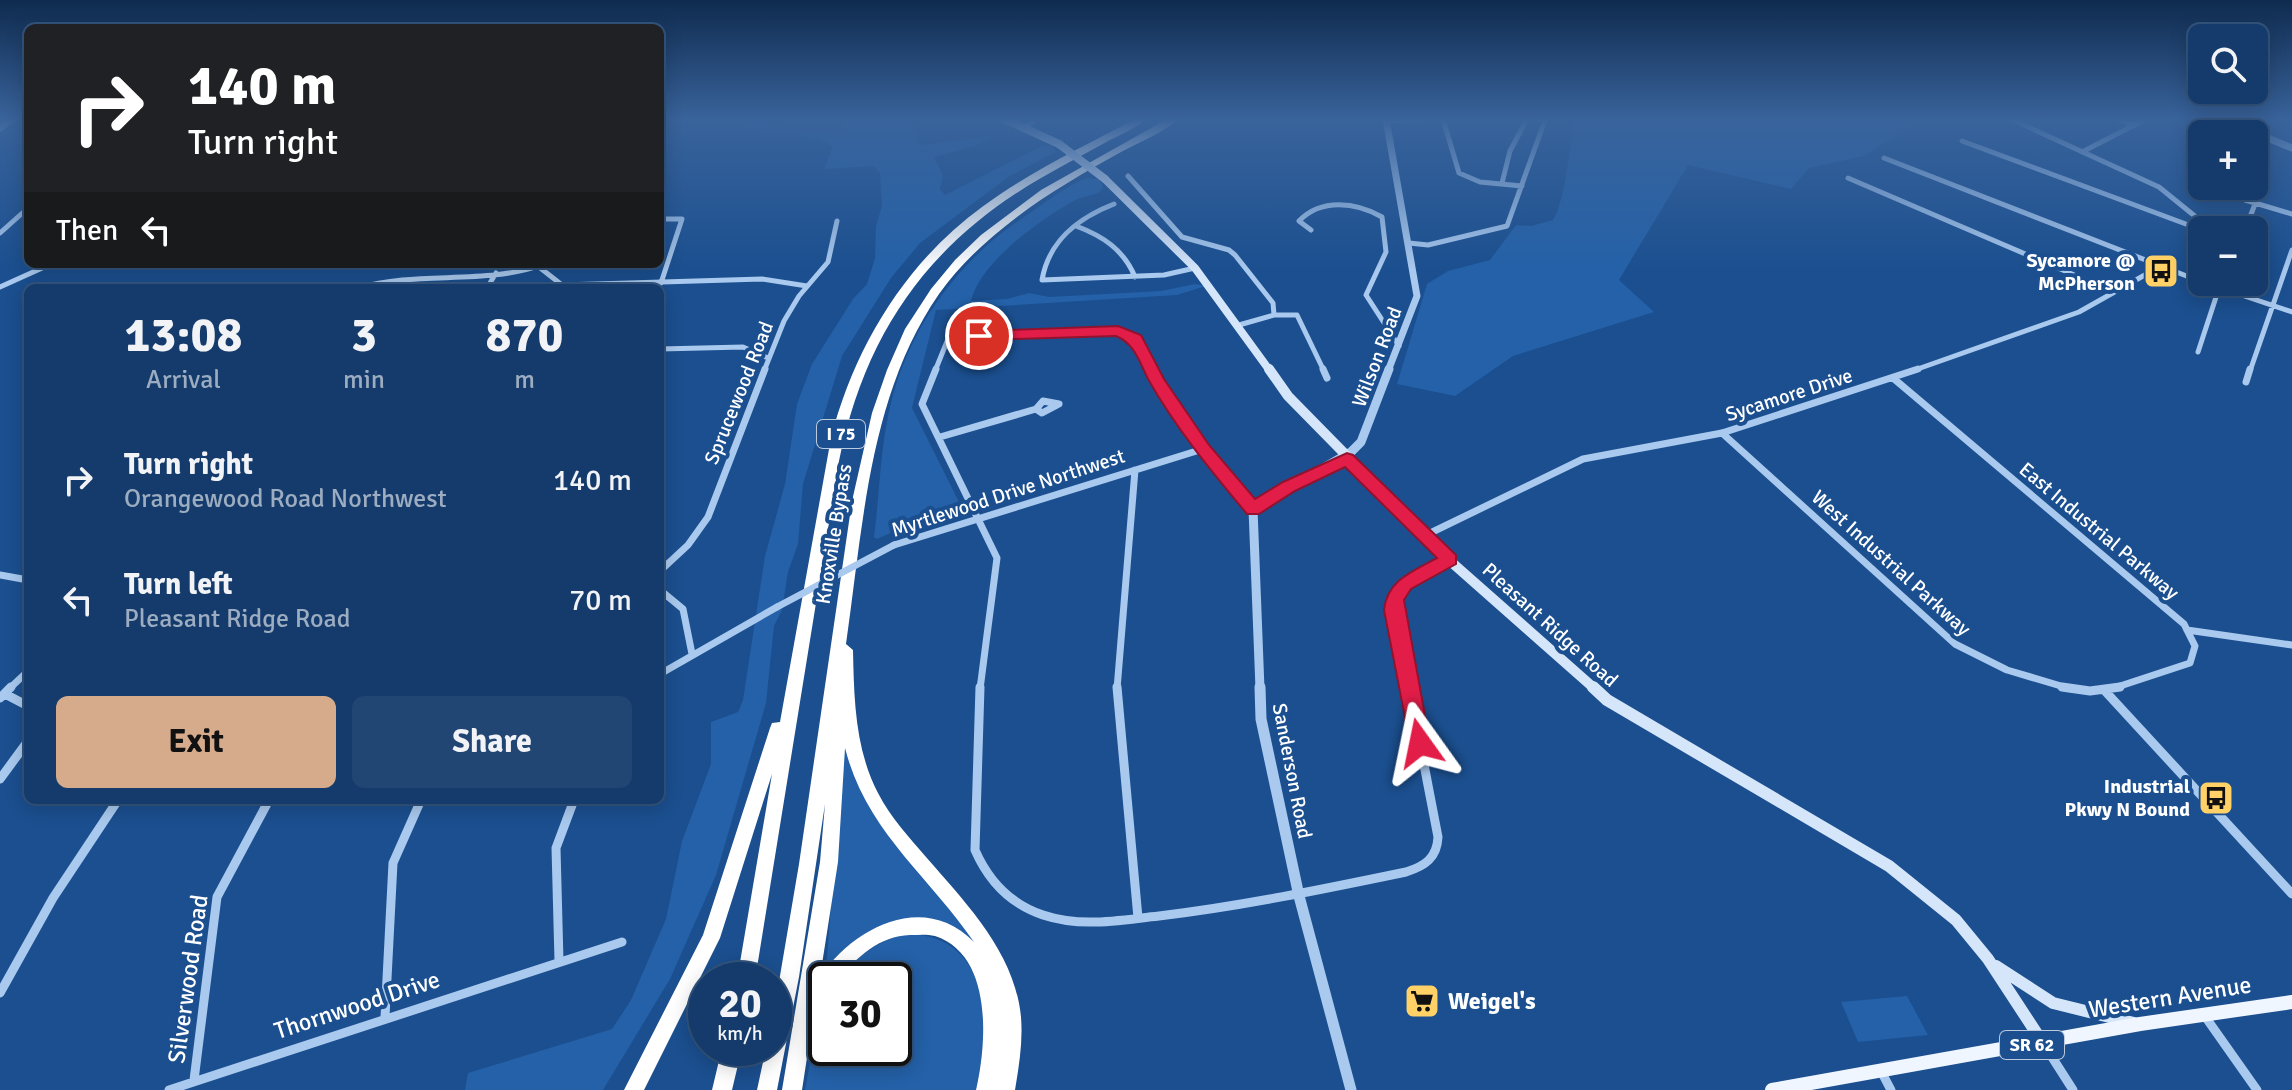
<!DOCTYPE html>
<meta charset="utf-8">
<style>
:root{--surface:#143b6b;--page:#214673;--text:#f1f3f6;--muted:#9dadc1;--line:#33557e;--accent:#d6ab8b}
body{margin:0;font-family:Signika,sans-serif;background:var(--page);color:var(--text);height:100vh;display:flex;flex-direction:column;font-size:30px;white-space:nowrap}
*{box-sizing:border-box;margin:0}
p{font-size:26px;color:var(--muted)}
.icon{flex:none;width:44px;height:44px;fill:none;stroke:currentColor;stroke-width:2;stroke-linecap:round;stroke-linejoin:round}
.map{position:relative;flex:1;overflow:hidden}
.details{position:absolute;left:24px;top:284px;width:640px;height:520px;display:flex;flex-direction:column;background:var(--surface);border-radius:12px;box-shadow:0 4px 20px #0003,0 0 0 2px var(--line)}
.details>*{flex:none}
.hud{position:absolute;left:24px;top:24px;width:640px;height:244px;border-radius:12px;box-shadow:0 4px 20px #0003,0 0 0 2px var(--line);background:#202124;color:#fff;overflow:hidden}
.controls{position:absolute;left:2188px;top:24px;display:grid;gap:16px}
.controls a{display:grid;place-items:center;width:80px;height:80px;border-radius:12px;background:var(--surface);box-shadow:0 4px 20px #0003,0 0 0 2px var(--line);font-size:40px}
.speed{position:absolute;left:688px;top:962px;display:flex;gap:16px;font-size:40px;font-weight:700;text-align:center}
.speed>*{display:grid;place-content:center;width:104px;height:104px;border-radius:50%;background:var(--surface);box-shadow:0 4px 20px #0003,0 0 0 2px var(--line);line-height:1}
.speed small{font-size:20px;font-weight:400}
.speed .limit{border:4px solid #111;border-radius:12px;background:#fff;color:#111}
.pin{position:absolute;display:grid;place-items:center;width:68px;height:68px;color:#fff;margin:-34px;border:4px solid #fff;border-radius:50%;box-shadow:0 2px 8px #0007}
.me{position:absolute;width:88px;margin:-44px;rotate:348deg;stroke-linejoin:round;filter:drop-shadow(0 0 6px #0008)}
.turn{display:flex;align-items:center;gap:28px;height:168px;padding:0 32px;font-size:36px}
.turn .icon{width:104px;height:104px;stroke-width:2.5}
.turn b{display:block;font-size:56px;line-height:68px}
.then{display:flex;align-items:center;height:76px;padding:0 32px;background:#0003;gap:16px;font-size:30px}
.eta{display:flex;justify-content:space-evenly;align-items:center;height:136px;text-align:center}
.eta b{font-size:48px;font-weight:700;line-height:56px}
.action{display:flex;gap:16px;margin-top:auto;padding:16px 32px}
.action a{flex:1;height:92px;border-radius:12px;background:var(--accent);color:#111;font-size:32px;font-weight:700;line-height:92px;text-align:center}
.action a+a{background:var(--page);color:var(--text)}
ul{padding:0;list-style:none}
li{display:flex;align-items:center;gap:24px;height:120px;padding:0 32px}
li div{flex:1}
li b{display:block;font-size:30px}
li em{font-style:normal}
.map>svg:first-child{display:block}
</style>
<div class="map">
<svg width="2292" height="1090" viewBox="0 0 2292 1090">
<rect width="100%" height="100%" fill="#1b4f8f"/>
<path fill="#2461a8" d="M728 119H762V124L832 134 841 130 847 119H905L914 125 918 143 924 145 995 135 975 146 934 157 943 176 940 189 945 195 1042 146 1051 145 1056 152 1011 175 920 243 891 278 842 356 803 484 798 544 788 572 782 610 774 626 766 703 716 875 670 979 603 1090H465L468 1073 612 1029 631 1000 666 919 682 841 711 764V722L738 712 743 700 765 556 785 484 797 404 812 364 853 299 867 284 875 258 876 226 882 206 880 173 874 166 824 169 833 146 821 140 725 123Z
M1575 119H1923L1864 156 1809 168 1791 189 1688 165 1619 280 1654 312 1513 356 1455 396 1397 384 1427 284 1448 271 1490 260 1516 225 1531 226 1553 220C1564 205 1571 141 1575 119Z
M1087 178 1098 179 1103 186 1101 191C1092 196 1082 196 1072 202 1039 220 979 264 971 301L1007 299 1029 293 1049 297 1161 291 1195 284 1206 286 1177 295 936 310 912 408 964 512 906 526 877 539 874 537C880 492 880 446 891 403 910 326 959 260 1024 217 1044 204 1065 186 1087 178Z
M844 741 958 919 983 951 997 1079 970 943C893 921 887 907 826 970Z
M905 934C993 934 990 1027 976 1090H805L817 1025 826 999V1048H894V980H836C858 956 874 943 905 934Z
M1907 996 1928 1035 1858 1042 1841 1002Z"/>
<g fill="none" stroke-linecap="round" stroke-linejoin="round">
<path stroke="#a9c9ee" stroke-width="5" d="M1433 119H1443L1459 173 1480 182 1522 186
M2011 119 2159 187 2212 230
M2118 119 2134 126
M1386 121 1433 119
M1025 127 1037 119
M1962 141 2202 230
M2082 152 2146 119
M1884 158 2202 282
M1128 176 1182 237 1229 250 1235 255 1273 303 1274 315
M1848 178 2114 292
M1502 183 1510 151 1527 119
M2227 186 2245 200 2292 214
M1114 204C1078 218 1049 240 1042 280L1164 275 1195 268
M660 219H682L661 283
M1076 226C1103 236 1124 250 1135 277
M1311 230 1299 221C1321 198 1356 202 1382 217L1386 252 1366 295 1399 346
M2245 230 2255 204
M0 233 28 208
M1409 243 1428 245 1507 226 1545 120 1536 119
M539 267 562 285 762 279 807 286
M2254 267 2258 273 2254 275
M2203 282 2292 312
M0 287 51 264
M358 288C420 270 484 286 545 264
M487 288 496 273
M2223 289 2236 282
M1239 325 1274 315H1297L1324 371
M660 349 743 347 768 358
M2198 352 2219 288
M764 371 784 321 799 296 828 262 837 221
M935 371 948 339 1118 331 1136 339 1153 371
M1912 371 2079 312 2159 267
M2250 371 2292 250"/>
<path stroke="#a9c9ee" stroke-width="7" d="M936 369 922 404 997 558 980 689
M1152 369 1203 449 1253 509
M1323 369 1327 378
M1893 378 2184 624 2195 646 2190 663 2111 689
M2246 382 2250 369
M1043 401 1059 404 1042 413 1036 409Z
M1722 433 1955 644 2007 670 2071 689
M940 437 1036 409
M1424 536 1583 459 1722 433 1918 369
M894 545 1203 449
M660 571 688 545 708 517 765 369
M0 575 28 580
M660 590 683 609 692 654
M2187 630 2292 645
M660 674 777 607
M9 689 28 671
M1117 689 1135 470
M1409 689 1394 610C1400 581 1424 571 1449 560"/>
<path stroke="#a9c9ee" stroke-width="9" d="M980 687 975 850C989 882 1010 904 1043 915 1082 928 1120 920 1159 916 1242 906 1324 889 1406 872 1425 866 1437 858 1438 837L1409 687
M1117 687 1138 918
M2062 687 2090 691 2120 687
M2105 691 2292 894
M5 694 28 706
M0 698 11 687
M0 779 28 741
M559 961 556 848 574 800
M0 993 53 898 118 800
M2204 1015 2257 1090
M385 1017 393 863 421 800
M2043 1043 2073 1090
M1882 1073 1891 1090
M194 1080 217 897 269 800
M169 1090 622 942"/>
<path stroke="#a9c9ee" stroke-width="7" d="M1386 119 1417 296 1388 371
M2222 119 2292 148
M0 128 12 119"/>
<path stroke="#a9c9ee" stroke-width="9" d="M1260 689 1253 509 1351 452 1361 442 1389 369"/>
<path stroke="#a9c9ee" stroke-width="11" d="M1260 687 1261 719 1299 896 1351 1090"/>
<path stroke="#d6e6fa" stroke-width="8" d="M1004 119 1059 144
M1105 179 1195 268 1270 371"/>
<path stroke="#d6e6fa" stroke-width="10" d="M1269 369 1288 396 1449 560 1595 689"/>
<path stroke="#d6e6fa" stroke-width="12" d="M1593 687 1607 700 1889 866 1956 920 1988 959 2043 1043
M1996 966 2053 1003 2134 1023"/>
<path stroke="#f0f6ff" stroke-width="14" d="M1772 1090 2140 1024 2292 1002"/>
<path fill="#fff" fill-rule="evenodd" d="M1135 119H1147C1136 128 1122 134 1110 140 1087 153 1063 165 1041 178 927 244 865 334 839 461L755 980H737L772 774 720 938 644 1090H624L703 935 770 728 772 723 780 722 831 438C854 348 905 263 982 207 1029 172 1083 147 1135 119Z
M1167 119H1179C1162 133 1140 142 1121 152 1085 172 1050 192 1017 217 988 239 960 264 939 294 869 395 863 526 846 644L853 650C854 699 855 749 878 793 890 817 909 837 926 857 966 903 1015 953 1021 1017 1023 1042 1019 1066 1015 1090H976C987 1043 993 955 935 936 927 934 918 935 910 935 880 936 856 957 839 980H826V1007L820 1023 812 1025 802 1090H782L820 862 825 804 799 977 777 1090H757L766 1048H774V1011L799 864 852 501 872 413 887 370 905 329 931 289 955 260 981 235 1041 190ZM845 748C866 831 928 875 974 942 924 891 854 927 820 977L838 862Z
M722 1048H742L732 1090H712Z"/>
<path stroke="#a9c9ee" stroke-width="7" d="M777 607 894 545"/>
<path stroke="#d6e6fa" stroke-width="8" d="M1059 144 1105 179"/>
</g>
<linearGradient id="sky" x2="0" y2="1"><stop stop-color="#0f2b4f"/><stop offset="0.44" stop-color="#39639b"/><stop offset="1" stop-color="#39639b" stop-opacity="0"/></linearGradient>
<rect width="2292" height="271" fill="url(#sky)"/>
<path fill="#e11d48" stroke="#92132f" stroke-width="2" d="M1118 326 1141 335 1164 379 1209 445 1255 499 1283 482 1347 453 1353 455 1456 555V564L1411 589 1404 600 1430 743 1427 750H1413L1410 743 1384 610C1387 580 1413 571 1437 558L1345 467 1295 491 1259 514H1247C1211 471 1175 427 1148 379 1139 361 1135 344 1116 336L979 340 971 336 979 331Z"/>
<defs>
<symbol id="bus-square" viewBox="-11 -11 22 22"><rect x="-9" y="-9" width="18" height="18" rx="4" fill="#ffd166" stroke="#1b4f8f"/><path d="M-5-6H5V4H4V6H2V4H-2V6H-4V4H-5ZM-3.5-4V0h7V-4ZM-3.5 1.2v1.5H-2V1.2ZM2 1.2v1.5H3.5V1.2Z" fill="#111"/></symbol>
<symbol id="supermarket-square" viewBox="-11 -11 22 22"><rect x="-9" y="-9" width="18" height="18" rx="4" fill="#ffd166" stroke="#1b4f8f"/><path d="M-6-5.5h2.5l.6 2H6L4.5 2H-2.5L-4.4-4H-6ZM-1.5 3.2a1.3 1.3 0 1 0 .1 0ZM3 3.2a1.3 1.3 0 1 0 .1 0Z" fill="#111"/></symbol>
</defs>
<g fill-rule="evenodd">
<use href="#bus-square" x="2141" y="251" width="40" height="40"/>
<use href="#bus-square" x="2196" y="778" width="40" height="40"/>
<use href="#supermarket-square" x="1402" y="981" width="40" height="40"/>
</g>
<g text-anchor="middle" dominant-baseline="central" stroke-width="8" stroke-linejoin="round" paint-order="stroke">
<g fill="#1b4f8f" stroke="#bbcadd" stroke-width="2">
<rect x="817" y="420" width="48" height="28" rx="6"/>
<rect x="2000" y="1031" width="64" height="28" rx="6"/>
</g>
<g font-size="18" font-weight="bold" fill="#fff">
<text x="841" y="434">I 75</text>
<text x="2032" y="1045">SR 62</text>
</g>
<g font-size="20" font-weight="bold" fill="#fff" stroke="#1b4f8f" text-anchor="end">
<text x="2135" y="260">Sycamore @<tspan x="2135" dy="23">McPherson</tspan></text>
<text x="2190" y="786">Industrial<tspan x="2190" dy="23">Pkwy N Bound</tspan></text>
</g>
<g font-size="20" fill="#fff" stroke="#1b4f8f">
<text transform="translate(1377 357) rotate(-69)">Wilson Road</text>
<text transform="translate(739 393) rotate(-68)">Sprucewood Road</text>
<text transform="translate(1789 395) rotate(-18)">Sycamore Drive</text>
<text transform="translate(1008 493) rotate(-18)">Myrtlewood Drive Northwest</text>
<text transform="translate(2099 531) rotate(40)">East Industrial Parkway</text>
<text transform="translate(834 534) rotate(-81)">Knoxville Bypass</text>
<text transform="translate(1891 563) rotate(42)">West Industrial Parkway</text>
<text transform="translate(1550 625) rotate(42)">Pleasant Ridge Road</text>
<text transform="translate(1292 771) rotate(79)">Sanderson Road</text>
</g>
<g font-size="24" fill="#fff" stroke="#1b4f8f">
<text transform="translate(188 979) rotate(-82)">Silverwood Road</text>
<text transform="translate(2170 997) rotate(-9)">Western Avenue</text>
<text transform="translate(357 1005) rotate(-18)">Thornwood Drive</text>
</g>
<g font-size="24" font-weight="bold" fill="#fff" stroke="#1b4f8f" text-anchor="start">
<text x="1448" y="1001">Weigel's</text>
</g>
</g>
</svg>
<div class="controls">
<a><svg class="icon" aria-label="search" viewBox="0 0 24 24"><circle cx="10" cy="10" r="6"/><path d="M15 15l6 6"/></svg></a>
<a>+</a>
<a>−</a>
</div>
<div class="speed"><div>20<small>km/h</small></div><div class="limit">30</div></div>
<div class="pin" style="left:979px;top:336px;background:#d93025"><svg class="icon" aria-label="arrive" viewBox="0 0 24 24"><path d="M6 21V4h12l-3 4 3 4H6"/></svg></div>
<svg class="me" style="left:1420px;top:743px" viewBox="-20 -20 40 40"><path d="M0-17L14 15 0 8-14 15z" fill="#e11d48" stroke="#fff" stroke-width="4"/></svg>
<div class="hud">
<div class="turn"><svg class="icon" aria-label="right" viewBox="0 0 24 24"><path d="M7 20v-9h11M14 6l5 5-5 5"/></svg><div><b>140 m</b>Turn right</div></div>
<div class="then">Then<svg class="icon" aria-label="left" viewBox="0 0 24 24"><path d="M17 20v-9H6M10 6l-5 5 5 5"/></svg></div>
</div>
<section class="details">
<div class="eta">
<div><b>13:08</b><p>Arrival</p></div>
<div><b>3</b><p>min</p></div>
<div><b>870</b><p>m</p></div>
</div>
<ul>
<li><svg class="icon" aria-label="right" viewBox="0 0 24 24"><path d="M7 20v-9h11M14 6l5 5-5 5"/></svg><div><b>Turn right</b><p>Orangewood Road Northwest</p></div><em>140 m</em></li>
<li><svg class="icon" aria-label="left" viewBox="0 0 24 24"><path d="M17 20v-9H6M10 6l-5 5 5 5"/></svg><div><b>Turn left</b><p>Pleasant Ridge Road</p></div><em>70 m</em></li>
</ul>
<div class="action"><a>Exit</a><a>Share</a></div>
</section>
</div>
